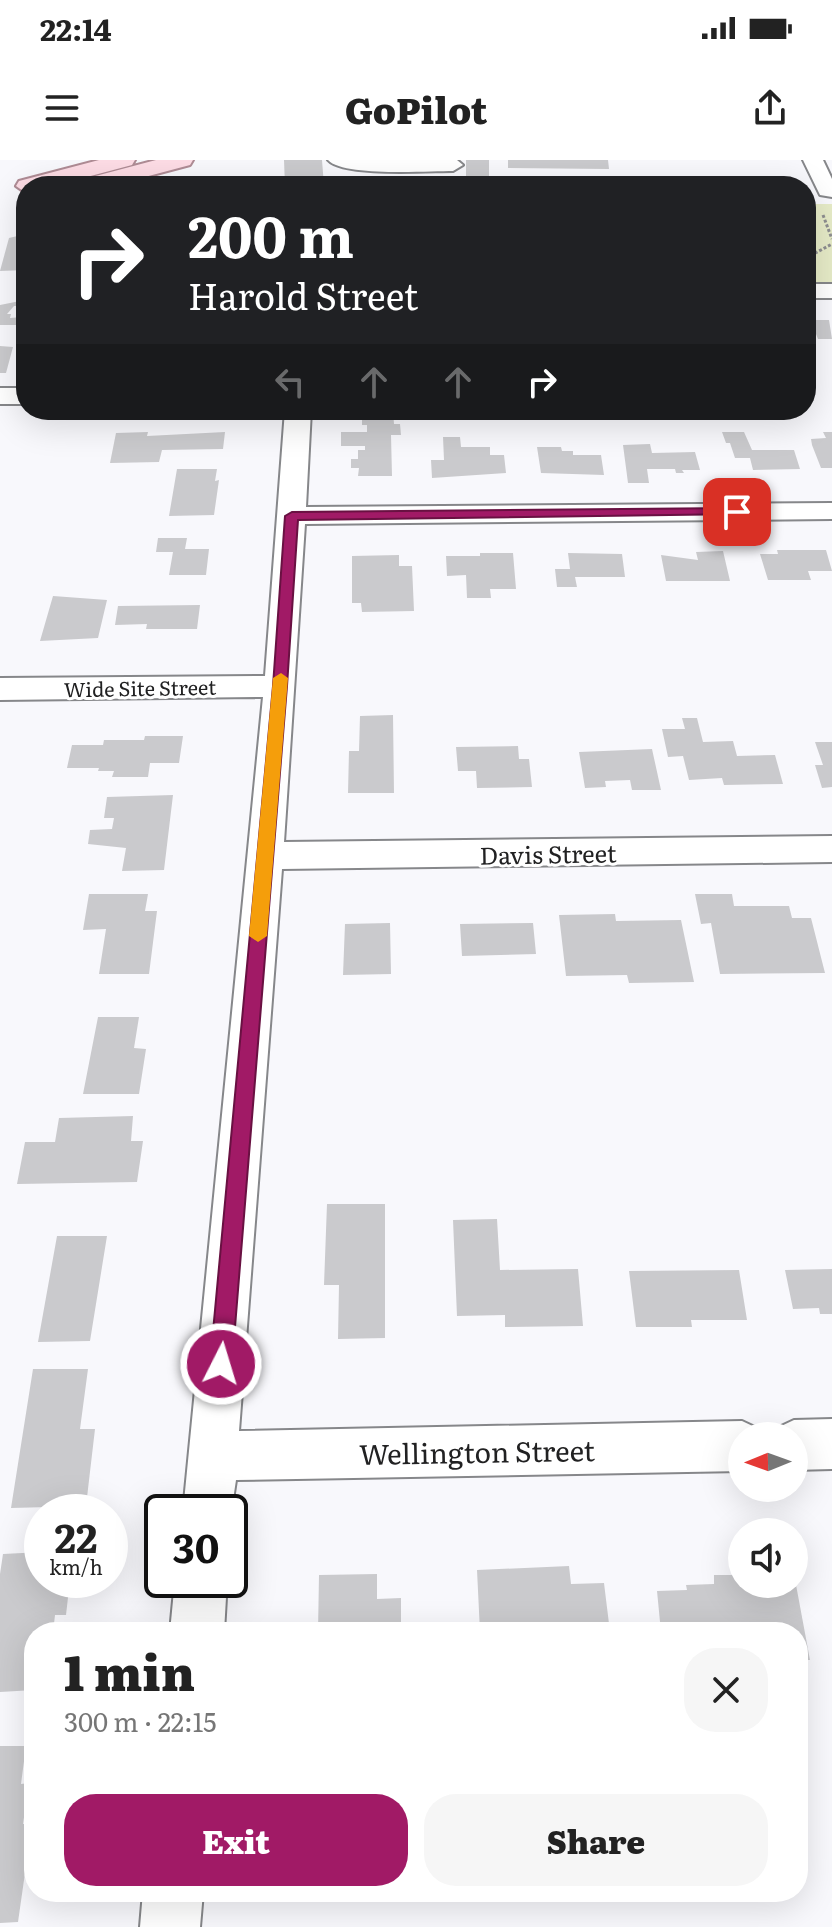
<!DOCTYPE html>
<meta charset="utf-8">
<style>
:root{--surface:#fff;--page:#f6f6f6;--text:#222;--muted:#767676;--accent:#a11a66}
body{margin:0;font-family:Literata,serif;background:var(--page);color:var(--text);height:100vh;display:flex;flex-direction:column;font-size:30px;white-space:nowrap}
*{box-sizing:border-box;margin:0}
p{font-size:26px;color:var(--muted)}
.icon{flex:none;width:44px;height:44px;fill:none;stroke:currentColor;stroke-width:2;stroke-linecap:round;stroke-linejoin:round}
.map{position:relative;flex:1;overflow:hidden}
.drawer{position:absolute;left:24px;top:1462px;width:784px;height:280px;display:flex;flex-direction:column;background:var(--surface);border-radius:32px;box-shadow:0 8px 32px #0002}
.drawer>*{flex:none}
.banner{position:absolute;left:16px;top:16px;width:800px;height:244px;border-radius:32px;box-shadow:0 8px 32px #0002;background:#202124;color:#fff;overflow:hidden}
.needle{width:52px;rotate:269deg}
.buttons{position:absolute;left:728px;top:1262px;display:grid;gap:16px}
.buttons a{display:grid;place-items:center;width:80px;height:80px;border-radius:50%;background:var(--surface);box-shadow:0 8px 32px #0002;font-size:40px}
.speed{position:absolute;left:24px;top:1334px;display:flex;gap:16px;font-size:40px;font-weight:700;text-align:center}
.speed>*{display:grid;place-content:center;width:104px;height:104px;border-radius:50%;background:var(--surface);box-shadow:0 8px 32px #0002;line-height:1}
.speed small{font-size:20px;font-weight:400}
.speed .limit{border:4px solid #111;border-radius:12px;background:#fff;color:#111}
.pin{position:absolute;display:grid;place-items:center;width:68px;height:68px;color:#fff;margin:-34px;border-radius:16px;box-shadow:0 4px 12px #0006}
.me{position:absolute;width:88px;margin:-44px;rotate:5deg;stroke-linejoin:round;filter:drop-shadow(0 0 6px #0008)}
.turn{display:flex;align-items:center;gap:28px;height:168px;padding:0 40px;font-size:36px}
.turn .icon{width:104px;height:104px;stroke-width:2.5}
.turn b{display:block;font-size:56px;line-height:68px}
.lanes{display:flex;align-items:center;height:76px;padding:0 40px;background:#0003;justify-content:center;gap:40px;direction:ltr}
.lanes .off{opacity:.35}
.round{display:grid;place-items:center;flex:none;width:84px;height:84px;border-radius:32px;background:var(--page)}
.headline{display:flex;align-items:center;justify-content:space-between;height:136px;padding:0 40px}
h1{font-size:48px;font-weight:800;line-height:60px}
.action{display:flex;gap:16px;margin-top:auto;padding:16px 40px}
.action a{flex:1;height:92px;border-radius:32px;background:var(--accent);color:#fff;font-size:32px;font-weight:800;line-height:92px;text-align:center}
.action a+a{background:var(--page);color:var(--text)}
.status{display:flex;justify-content:space-between;align-items:center;height:56px;padding:0 40px;background:var(--surface);direction:ltr}
.status svg{height:22px;fill:currentColor}
header{display:flex;justify-content:space-between;align-items:center;height:104px;padding:0 40px;background:var(--surface);font-size:36px;font-weight:800}
.map>svg:first-child{display:block}
</style>
<div class="status"><b>22:14</b><svg viewBox="0 0 49 12"><path d="M0 12V9h3v3zM5 12V6h3v6zM10 12V3h3v9zM15 12V0h3v12zM26 1h20v11H26zM47 4h2v5h-2z"/></svg></div>
<header><svg class="icon" aria-label="menu" viewBox="0 0 24 24"><path d="M4 6h16M4 12h16M4 18h16"/></svg>GoPilot<svg class="icon" aria-label="share" viewBox="0 0 24 24"><path d="M12 15V3M7 8l5-5 5 5M5 13v7h14v-7"/></svg></header>
<div class="map">
<svg width="832" height="1767" viewBox="0 0 832 1767">
<rect width="100%" height="100%" fill="#f8f8fc"/>
<path fill="#e6ebc7" d="M806 44H832V123L806 124Z"/>
<path fill="#cacacd" d="M284 0H322L324 26H285Z
M466 0H489V17L610 19 611 26H466Z
M508 0H608L609 9 508 8Z
M26 74V110L0 111 9 78Z
M25 140 26 146H14L7 154H11L10 158 22 157 19 165H0V145Z
M806 160H829L832 179H818L816 174H806Z
M0 186 13 187 6 213H0Z
M362 251H393L394 264H400L401 275H391L392 316H358L359 308H351V299H358V290H365V286H341V272H367V265H362Z
M148 272 147 276 225 272 223 289 162 290 159 302 110 303 116 273Z
M722 272H744L752 290H794L800 309 753 310 750 298H735L730 283H726Z
M823 272H832V308H821L812 285 811 279 826 278Z
M443 277H460L461 287H490V295H504L506 313 432 318 431 300H444Z
M650 284 652 293 695 292 700 310H682L684 313H676L675 309H647L649 323H628L623 285Z
M537 287H561L562 291H573V295H601L604 315 541 313Z
M177 309H217L215 321 219 320 214 355 169 356Z
M158 378H187L185 389H209L206 415H169L173 392H156Z
M777 390H826L832 411H808L811 420H768L760 394H778Z
M723 391 730 421H666L661 395 698 400 696 392Z
M480 393H513L516 429H490L491 438H467L466 415 447 416 446 396H480Z
M568 393 622 394 625 417H575L577 427H557L555 409H570Z
M399 395V406H412L414 451 362 452 361 443H352V396Z
M53 436 107 440 98 478 40 481Z
M200 445 197 469H146L147 464 115 465 118 446Z
M393 555 394 633H348L349 591H359L360 556Z
M682 558H697L703 582 733 581 737 596 775 595 783 624 724 625 722 618 689 620 683 596 668 597 662 569H685Z
M145 576H183L179 603H150L148 617H112L114 611H98L99 608H67L72 585H103L104 580H144Z
M815 582H832V627L822 628 815 605H823Z
M518 586 519 599H529L532 627 477 628 476 611H458L456 587Z
M652 589 661 630H632L630 620 605 621 606 627 585 628 579 592Z
M173 635 164 710 122 711 126 688 88 684 90 670 112 669 114 658H104L107 637Z
M89 734H148L145 751H157L149 814H99L106 769 83 770Z
M695 734H732L734 746H789L792 758H811L825 813 720 814 711 763 701 764Z
M615 754 616 761 681 760 694 822 629 823 627 815 566 816 559 755Z
M390 763 391 814 343 815 345 764Z
M533 763 536 794 462 796 460 764Z
M98 857H139L134 888 146 889 139 934H83Z
M133 956 131 981H143L137 1022 17 1024 25 982H55L59 958Z
M327 1044H385V1178L338 1179 339 1125H324Z
M497 1059 500 1110 578 1109 583 1166 505 1167V1155L457 1156 453 1060Z
M57 1076H107L90 1181 38 1182Z
M832 1109V1154H820L819 1148 793 1149 785 1110Z
M739 1110 747 1160H691L692 1167H636L629 1111Z
M33 1209H88L80 1269H95L86 1346 11 1348Z
M42 1392V1420H70L66 1455H55L53 1472H34V1530L0 1532V1414L3 1394Z
M569 1406 571 1424 604 1423 610 1472H480L477 1410Z
M377 1414V1439L401 1438V1472H318L319 1415Z
M794 1414 810 1500H798V1472H661L657 1431 687 1430 686 1425 714 1424V1415H742V1424H794Z
M0 1586H26L21 1624 29 1623 23 1664H32L18 1762 0 1763Z"/>
<g fill="none" stroke-linecap="round" stroke-linejoin="round">
<defs>
<path id="minor" d="M328 0H457L463 5 453 11C428 11 343 17 328 0Z
M803 0H823L832 19V37L820 35Z
M806 124H832V138H806Z
M0 228H26V244H0Z
M285 250H311L306 347 832 343V359L305 364 284 682 832 676V702L282 709 239 1271 742 1261 759 1269 762 1276H742V1311L236 1320 230 1360V1352H183L263 537 0 540V518L265 516Z
M832 1259V1309L794 1310V1276H773L777 1268 794 1260Z
M175 1420H227L224 1472H170Z
M143 1732H203L200 1767H140Z"/>
<path id="major" d="M99 0H135L132 5 53 26H26V33L16 26 19 21Z
M156 0H193L190 5 111 26H87L85 23 88 18Z"/>
</defs>
<use href="#minor" stroke="#86878a" stroke-width="4"/>
<use href="#major" stroke="#af8c95" stroke-width="4"/>
<path stroke="#8e8e90" stroke-width="3" stroke-dasharray="3 2" stroke-linecap="butt" d="M823 55 832 79
M806 98 832 84"/>
<use href="#minor" fill="#fff" fill-rule="evenodd"/>
<use href="#major" fill="#fddce5" fill-rule="evenodd"/>
</g>
<path fill="#a11a66" stroke="#691142" stroke-width="2" d="M737 348 741 349V354L298 360 287 526 232 1204 228 1212 221 1215 213 1212 210 1204 273 526 285 356 292 352Z"/>
<path fill="#f59e0b" d="M281 513 288 518 267 776 258 782 249 776 273 518Z"/>
<g text-anchor="middle" dominant-baseline="central" stroke-width="6" stroke-linejoin="round" paint-order="stroke">
<g font-size="20" fill="#212122" stroke="#fff">
<text transform="translate(140 527) rotate(-1)">Wide Site Street</text>
</g>
<g font-size="24" fill="#212122" stroke="#fff">
<text transform="translate(548 693) rotate(-1)">Davis Street</text>
</g>
<g font-size="28" fill="#212122" stroke="#fff">
<text transform="translate(477 1291) rotate(-1)">Wellington Street</text>
</g>
</g>
</svg>
<div class="buttons">
<a><svg class="needle" viewBox="-14 -14 28 28"><path d="M0-13l5 13h-10z" fill="#e53935"/><path d="M0 13l5-13h-10z" fill="#767676"/></svg></a>
<a><svg class="icon" aria-label="sound" viewBox="0 0 24 24"><path d="M4 9h4l5-4v14l-5-4H4zM17 9q2 3 0 6"/></svg></a>
</div>
<div class="speed"><div>22<small>km/h</small></div><div class="limit">30</div></div>
<div class="pin" style="left:737px;top:352px;background:#d93025"><svg class="icon" aria-label="arrive" viewBox="0 0 24 24"><path d="M6 21V4h12l-3 4 3 4H6"/></svg></div>
<svg class="me" style="left:221px;top:1204px" viewBox="-20 -20 40 40"><circle r="17" fill="#a11a66" stroke="#fff" stroke-width="3"/><path d="M0-11L8 9 0 5-8 9z" fill="#fff"/></svg>
<div class="banner">
<div class="turn"><svg class="icon" aria-label="right" viewBox="0 0 24 24"><path d="M7 20v-9h11M14 6l5 5-5 5"/></svg><div><b>200 m</b>Harold Street</div></div>
<div class="lanes"><svg class="icon off" aria-label="left" viewBox="0 0 24 24"><path d="M17 20v-9H6M10 6l-5 5 5 5"/></svg><svg class="icon off" aria-label="ahead" viewBox="0 0 24 24"><path d="M12 20V5M6 11l6-6 6 6"/></svg><svg class="icon off" aria-label="ahead" viewBox="0 0 24 24"><path d="M12 20V5M6 11l6-6 6 6"/></svg><svg class="icon" aria-label="right" viewBox="0 0 24 24"><path d="M7 20v-9h11M14 6l5 5-5 5"/></svg></div>
</div>
<section class="drawer">
<div class="headline"><div><h1>1 min</h1><p>300 m · 22:15</p></div><a class="round"><svg class="icon" aria-label="close" viewBox="0 0 24 24"><path d="M6 6l12 12M18 6L6 18"/></svg></a></div>
<div class="action"><a>Exit</a><a>Share</a></div>
</section>
</div>
